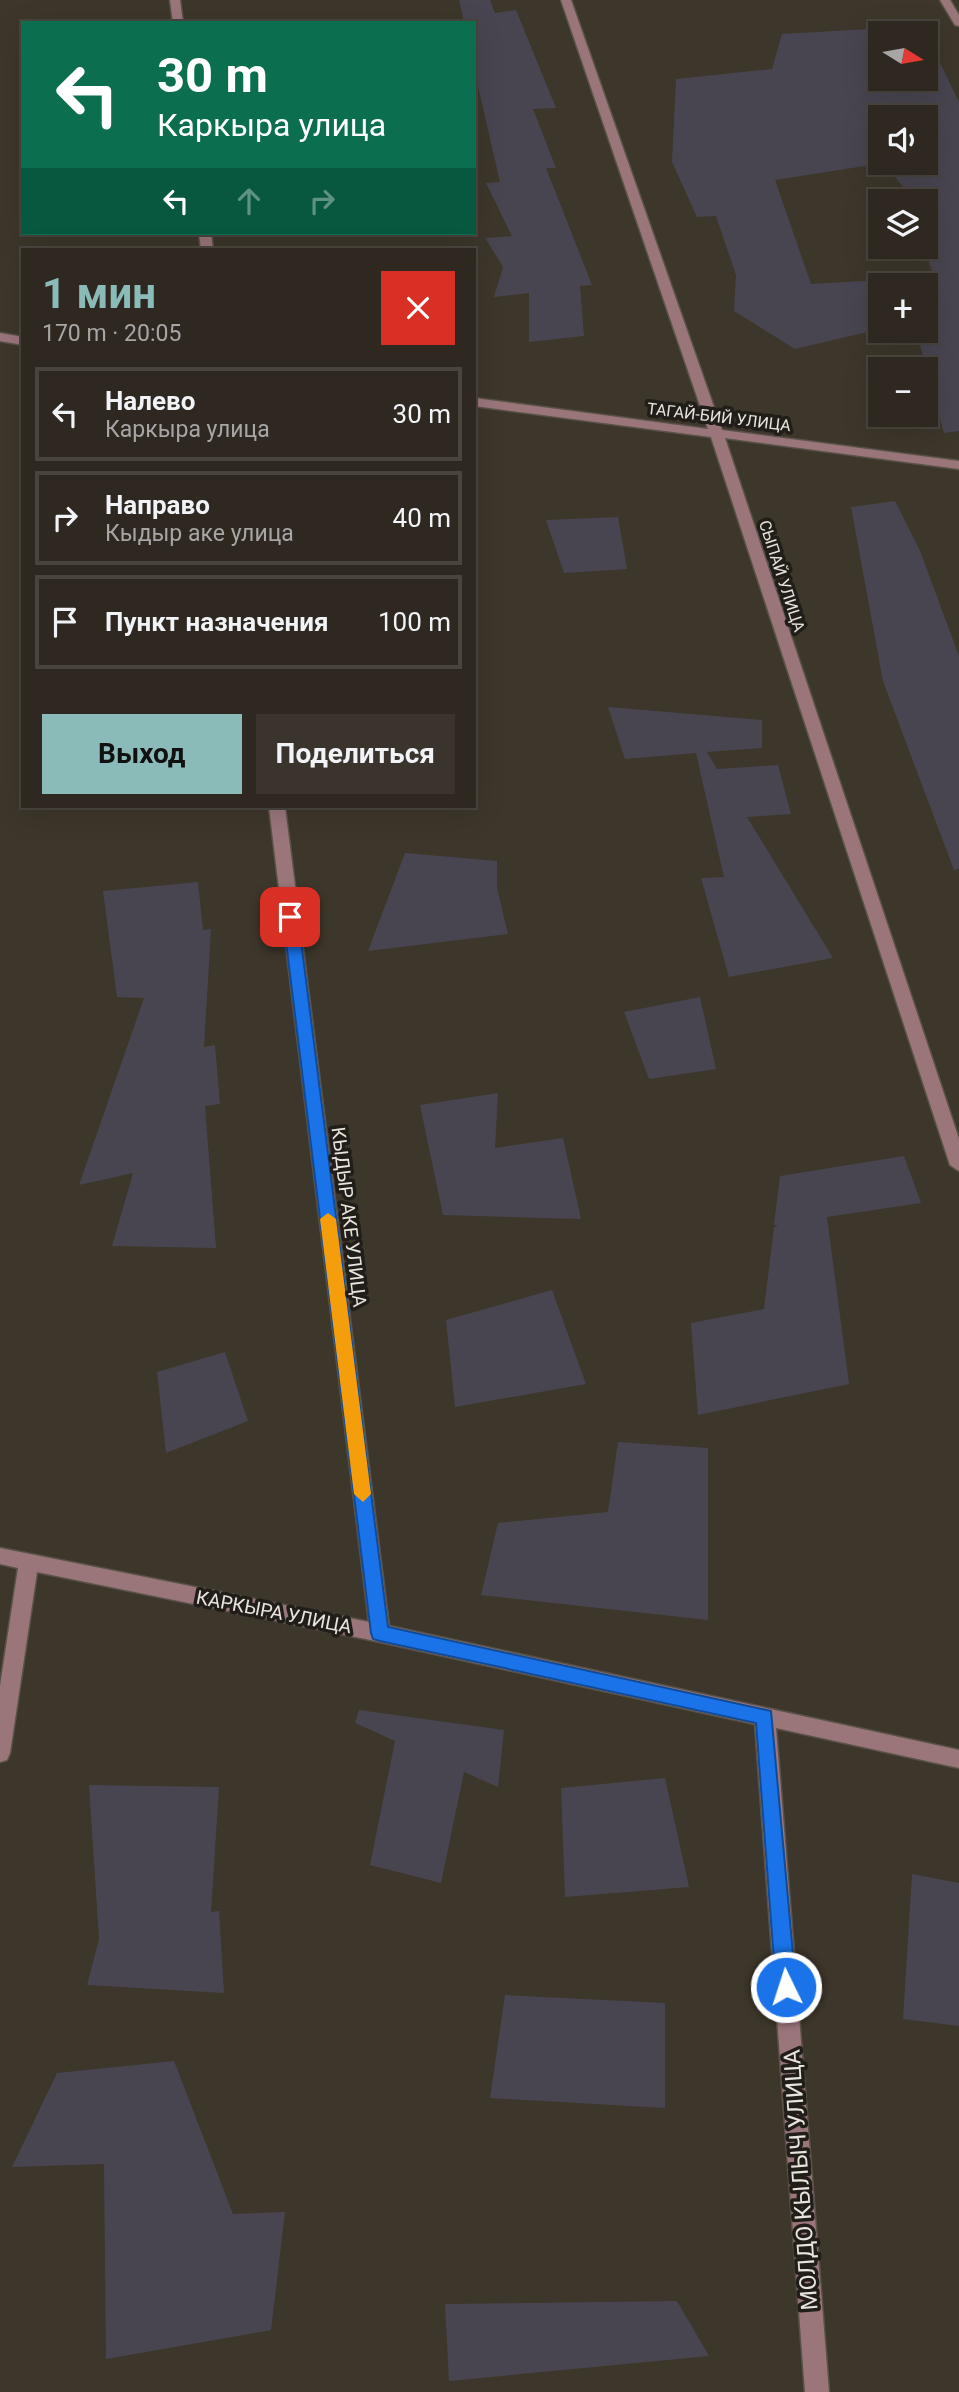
<!DOCTYPE html>
<html lang="ru">
<meta charset="utf-8">
<style>
:root{--surface:#2e2820;--page:#3a342d;--text:#f1f3f6;--muted:#a7a6a5;--line:#49443e;--accent:#8bbbb9}
body{margin:0;font-family:Roboto,sans-serif;background:var(--page);color:var(--text);height:100vh;display:flex;flex-direction:column;font-size:26px;white-space:nowrap}
*{box-sizing:border-box;margin:0}
p{font-size:23px;color:var(--muted)}
.icon{flex:none;width:38px;height:38px;fill:none;stroke:currentColor;stroke-width:2;stroke-linecap:round;stroke-linejoin:round}
.map{position:relative;flex:1;overflow:hidden}
.panel{position:absolute;left:21px;top:248px;width:455px;height:560px;display:flex;flex-direction:column;background:var(--surface);border-radius:0px;box-shadow:0 7px 28px #0002,0 0 0 2px var(--line)}
.panel>*{flex:none}
.hud{position:absolute;left:21px;top:21px;width:455px;height:214px;border-radius:0px;box-shadow:0 7px 28px #0002,0 0 0 2px var(--line);background:#0b6e4f;color:#fff;overflow:hidden}
.needle{width:46px;rotate:101deg}
.controls{position:absolute;left:868px;top:21px;display:grid;gap:14px}
.controls a{display:grid;place-items:center;width:70px;height:70px;border-radius:0px;background:var(--surface);box-shadow:0 7px 28px #0002,0 0 0 2px var(--line);font-size:35px}
.pin{position:absolute;display:grid;place-items:center;width:60px;height:60px;color:#fff;margin:-30px;border-radius:14px;box-shadow:0 4px 10px #0006}
.me{position:absolute;width:77px;margin:-38px;rotate:356deg;stroke-linejoin:round;filter:drop-shadow(0 0 5px #0008)}
.turn{display:flex;align-items:center;gap:24px;height:147px;padding:0 21px;font-size:32px}
.turn .icon{width:91px;height:91px;stroke-width:2.5}
.turn b{display:block;font-size:49px;line-height:60px}
.lanes{display:flex;align-items:center;height:66px;padding:0 21px;background:#0003;justify-content:center;gap:35px;direction:ltr}
.lanes .off{opacity:.35}
.round{display:grid;place-items:center;flex:none;width:74px;height:74px;border-radius:0px;background:var(--page)}
.head{display:flex;align-items:center;justify-content:space-between;height:119px;padding:0 21px}
h1{font-size:42px;font-weight:700;line-height:52px;color:var(--accent)}
.action{display:flex;gap:14px;margin-top:auto;padding:14px 21px}
.action a{flex:1;height:80px;border-radius:0px;background:var(--accent);color:#111;font-size:28px;font-weight:700;line-height:80px;text-align:center}
.action a+a{background:var(--page);color:var(--text)}
ul{padding:0;list-style:none}
li{display:flex;align-items:center;gap:21px;height:94px;margin:0 14px 10px;padding:0 7px;border:4px solid var(--line);border-radius:0px}
li div{flex:1}
li b{display:block;font-size:26px}
li em{font-style:normal}
.map>svg:first-child{display:block}
</style>
<div class="map">
<svg width="959" height="2392" viewBox="0 0 959 2392">
<rect width="100%" height="100%" fill="#3d362b"/>
<path fill="#484551" fill-rule="evenodd" d="M459 0H490L495 13 516 10 556 108 533 109 556 168H546L592 285 580 286 584 336 529 342V293L494 297 503 267 485 238 512 236 486 183 500 182 474 69V23H464Z
M922 26 925 33H880V79H926V34L959 102V431L944 433 916 331H926V285H880V329L795 349 734 311 736 275 716 216 697 217 672 162 676 79 772 69 782 34ZM880 117H926V163H880ZM884 163 907 192 910 201H926L924 247 934 277 811 284 775 180Z
M895 501 920 551 959 656V869L954 870 883 681 851 507Z
M618 517 627 569 564 573 546 520Z
M608 707 762 720V748L707 752 717 769 778 765 791 814 747 817 833 958 729 977 701 878 724 877 696 753 625 759Z
M405 853 497 861V888L508 934 368 951Z
M198 882 203 930 211 929 204 1047 215 1045 220 1104 205 1106 216 1248 112 1246 133 1173 79 1185 144 998 117 997 103 891Z
M700 997 716 1069 649 1079 624 1012Z
M498 1093 495 1148 563 1138 581 1219 443 1215 420 1105Z
M904 1156 921 1203 827 1217 849 1384 698 1415 691 1323 764 1309 774 1227 778 1225H774L780 1176Z
M552 1290 586 1384 455 1407 446 1320Z
M225 1352 248 1421 166 1453 157 1372Z
M618 1442 708 1448V1620L481 1595 498 1523 608 1512Z
M359 1710 504 1730 498 1787 464 1772 441 1883 370 1865 395 1741 355 1723Z
M665 1778 689 1887 565 1897 561 1788Z
M89 1785 219 1787 211 1912 219 1911 224 1993 87 1985 99 1939Z
M912 1874 959 1883V2026L903 2019Z
M505 1995 665 2003V2108L490 2098Z
M174 2061 233 2214 285 2212 271 2330 106 2359 104 2164 12 2167 57 2073Z
M677 2301 709 2356 449 2381 445 2304Z"/>
<g fill="none" stroke-linecap="round" stroke-linejoin="round">
<defs>
<path id="minor" d="M170 0H180L183 23H173Z
M561 0H571L722 430 959 461V469L725 438 959 1139V1171L950 1165 711 437 474 406V398L708 429Z
M940 0H950L959 15V26L955 25Z
M199 233H211L213 250H201Z
M0 333 23 337V345L0 341Z
M269 807H285L389 1626 959 1750V1768L776 1728 829 2392H805L755 1724 380 1642 37 1572 10 1753 7 1760 0 1762V1686L18 1568 0 1564V1548L369 1622Z"/>
</defs>
<use href="#minor" stroke="#595248" stroke-width="3"/>
<use href="#minor" fill="#9a767b" fill-rule="evenodd"/>
</g>
<path fill="#1a73e8" stroke="#114b97" stroke-width="2" d="M290 912 298 917 388 1627 771 1711 796 1987 793 1994 786 1997 779 1994 776 1987 756 1723 380 1641 373 1639 371 1633 283 917Z"/>
<path fill="#f59e0b" d="M328 1213 336 1219 371 1494 363 1502 354 1494 320 1219Z"/>
<g text-anchor="middle" dominant-baseline="central" stroke-width="7" stroke-linejoin="round" paint-order="stroke">
<g font-size="16" fill="#e9e4de" stroke="#211e19">
<text transform="translate(719 417) rotate(7)">ТАГАЙ-БИЙ УЛИЦА</text>
<text transform="translate(782 576) rotate(72)">СЫПАЙ УЛИЦА</text>
</g>
<g font-size="19" fill="#e9e4de" stroke="#211e19">
<text transform="translate(349 1217) rotate(83)">КЫДЫР АКЕ УЛИЦА</text>
<text transform="translate(274 1612) rotate(11)">КАРКЫРА УЛИЦА</text>
</g>
<g font-size="23" fill="#e9e4de" stroke="#211e19">
<text transform="translate(801 2180) rotate(-94)">МОЛДО КЫЛЫЧ УЛИЦА</text>
</g>
</g>
</svg>
<div class="controls">
<a><svg class="needle" viewBox="-14 -14 28 28"><path d="M0-13l5 13h-10z" fill="#e53935"/><path d="M0 13l5-13h-10z" fill="#a7a6a5"/></svg></a>
<a><svg class="icon" aria-label="sound" viewBox="0 0 24 24"><path d="M4 9h4l5-4v14l-5-4H4zM17 9q2 3 0 6"/></svg></a>
<a><svg class="icon" aria-label="layers" viewBox="0 0 24 24"><path d="M12 4l9 5-9 5-9-5zM3 14l9 5 9-5"/></svg></a>
<a>+</a>
<a>−</a>
</div>
<div class="pin" style="left:290px;top:917px;background:#d93025"><svg class="icon" aria-label="arrive" viewBox="0 0 24 24"><path d="M6 21V4h12l-3 4 3 4H6"/></svg></div>
<svg class="me" style="left:786px;top:1987px" viewBox="-20 -20 40 40"><circle r="17" fill="#1a73e8" stroke="#fff" stroke-width="3"/><path d="M0-11L8 9 0 5-8 9z" fill="#fff"/></svg>
<div class="hud">
<div class="turn"><svg class="icon" aria-label="left" viewBox="0 0 24 24"><path d="M17 20v-9H6M10 6l-5 5 5 5"/></svg><div><b>30 m</b>Каркыра улица</div></div>
<div class="lanes"><svg class="icon" aria-label="left" viewBox="0 0 24 24"><path d="M17 20v-9H6M10 6l-5 5 5 5"/></svg><svg class="icon off" aria-label="ahead" viewBox="0 0 24 24"><path d="M12 20V5M6 11l6-6 6 6"/></svg><svg class="icon off" aria-label="right" viewBox="0 0 24 24"><path d="M7 20v-9h11M14 6l5 5-5 5"/></svg></div>
</div>
<section class="panel">
<div class="head"><div><h1>1 мин</h1><p>170 m · 20:05</p></div><a class="round" style="background:#d93025;color:#fff"><svg class="icon" aria-label="close" viewBox="0 0 24 24"><path d="M6 6l12 12M18 6L6 18"/></svg></a></div>
<ul>
<li><svg class="icon" aria-label="left" viewBox="0 0 24 24"><path d="M17 20v-9H6M10 6l-5 5 5 5"/></svg><div><b>Налево</b><p>Каркыра улица</p></div><em>30 m</em></li>
<li><svg class="icon" aria-label="right" viewBox="0 0 24 24"><path d="M7 20v-9h11M14 6l5 5-5 5"/></svg><div><b>Направо</b><p>Кыдыр аке улица</p></div><em>40 m</em></li>
<li><svg class="icon" aria-label="arrive" viewBox="0 0 24 24"><path d="M6 21V4h12l-3 4 3 4H6"/></svg><div><b>Пункт назначения</b></div><em>100 m</em></li>
</ul>
<div class="action"><a>Выход</a><a>Поделиться</a></div>
</section>
</div>
